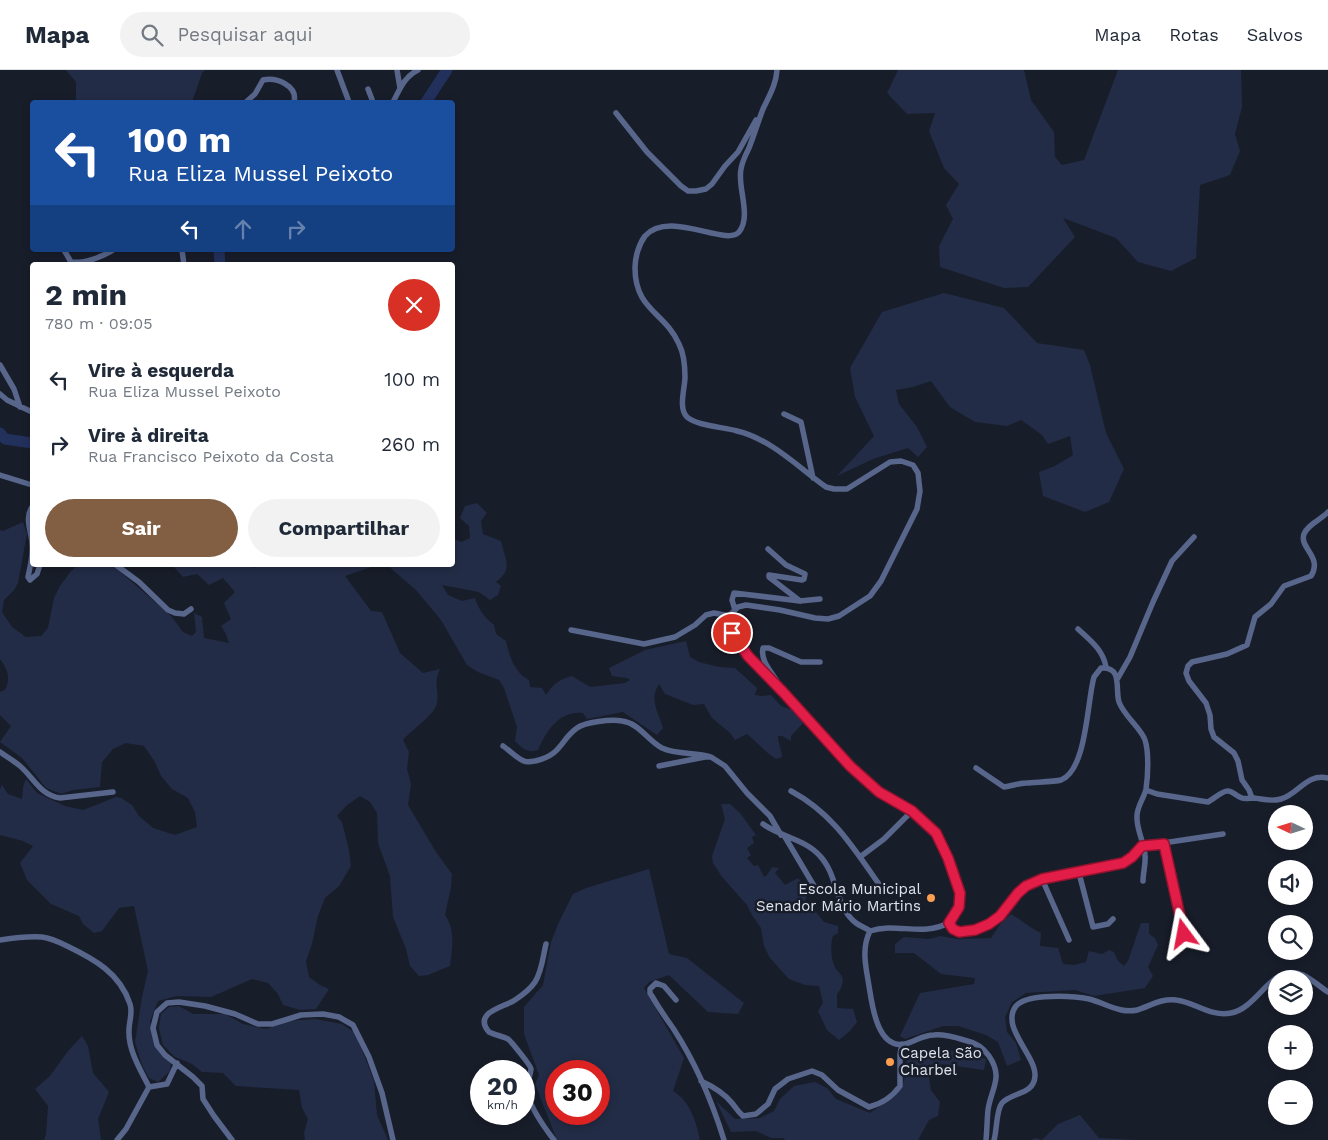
<!DOCTYPE html>
<html lang="pt">
<meta charset="utf-8">
<style>
:root{--surface:#fff;--page:#f2f2f3;--text:#1f2937;--muted:#747a83;--line:#e0e1e3;--accent:#825e42}
body{margin:0;font-family:"Work Sans",sans-serif;background:var(--page);color:var(--text);height:100vh;display:flex;flex-direction:column;font-size:19px;white-space:nowrap}
*{box-sizing:border-box;margin:0}
p{font-size:16px;color:var(--muted)}
.icon{flex:none;width:28px;height:28px;fill:none;stroke:currentColor;stroke-width:2;stroke-linecap:round;stroke-linejoin:round}
.map{position:relative;flex:1;overflow:hidden}
.panel{position:absolute;left:30px;top:192px;width:425px;height:305px;display:flex;flex-direction:column;background:var(--surface);border-radius:5px;box-shadow:0 2px 8px #0003}
.panel>*{flex:none}
.hud{position:absolute;left:30px;top:30px;width:425px;height:152px;border-radius:5px;box-shadow:0 2px 8px #0003;background:#1a4fa0;color:#fff;overflow:hidden}
.needle{width:32px;rotate:274deg}
.controls{position:absolute;left:1268px;top:735px;display:grid;gap:10px}
.controls a{display:grid;place-items:center;width:45px;height:45px;border-radius:50%;background:var(--surface);box-shadow:0 2px 8px #0003;font-size:25px}
.speed{position:absolute;left:470px;top:990px;display:flex;gap:10px;font-size:25px;font-weight:700;text-align:center}
.speed>*{display:grid;place-content:center;width:65px;height:65px;border-radius:50%;background:var(--surface);box-shadow:0 2px 8px #0003;line-height:1}
.speed small{font-size:12px;font-weight:400}
.speed .limit{border:8px solid #d22;background:#fff;color:#111}
.pin{position:absolute;display:grid;place-items:center;width:42px;height:42px;color:#fff;margin:-21px;border:2px solid #fff;border-radius:50%;box-shadow:0 1px 5px #0007}
.me{position:absolute;width:55px;margin:-28px;rotate:347deg;stroke-linejoin:round;filter:drop-shadow(0 0 4px #0008)}
.turn{display:flex;align-items:center;gap:18px;height:105px;padding:0 15px;font-size:22px}
.turn .icon{width:65px;height:65px;stroke-width:2.5}
.turn b{display:block;font-size:35px;line-height:42px}
.lanes{display:flex;align-items:center;height:48px;padding:0 15px;background:#0003;justify-content:center;gap:25px;direction:ltr}
.lanes .off{opacity:.35}
.round{display:grid;place-items:center;flex:none;width:52px;height:52px;border-radius:26px;background:var(--page)}
.summary{display:flex;align-items:center;justify-content:space-between;height:85px;padding:0 15px}
h1{font-size:30px;font-weight:700;line-height:38px}
.button{display:flex;gap:10px;margin-top:auto;padding:10px 15px}
.button a{flex:1;height:58px;border-radius:30px;background:var(--accent);color:#fff;font-size:20px;font-weight:700;line-height:58px;text-align:center}
.button a+a{background:var(--page);color:var(--text)}
ul{padding:0;list-style:none}
li{display:flex;align-items:center;gap:15px;height:65px;padding:0 15px}
li div{flex:1}
li b{display:block;font-size:19px}
li em{font-style:normal}
header{display:flex;align-items:center;gap:30px;box-sizing:border-box;height:70px;padding:0 25px;background:var(--surface);border-bottom:1px solid var(--line)}
header strong{font-size:24px}
nav{display:flex;gap:28px;margin-inline-start:auto;font-size:18px}
.search{width:350px;height:45px;background:var(--page);display:flex;align-items:center;gap:12px;box-sizing:border-box;padding:0 18px;border-radius:28px;color:var(--muted);font-size:19px}
.map>svg:first-child{display:block}
</style>
<header>
<strong>Mapa</strong>
<div class="search"><svg class="icon" aria-label="search" viewBox="0 0 24 24"><circle cx="10" cy="10" r="6"/><path d="M15 15l6 6"/></svg>Pesquisar aqui</div>
<nav><a>Mapa</a><a>Rotas</a><a>Salvos</a></nav>
</header>
<div class="map">
<svg width="1328" height="1070" viewBox="0 0 1328 1070">
<rect width="100%" height="100%" fill="#181d2a"/>
<path fill="#232c46" fill-rule="evenodd" d="M66 0H205L202 3 192 32H76V12Z
M898 0H1024L1031 30 1054 62 1055 87 1062 95 1084 90 1118 0H1241L1242 37 1235 64 1240 81 1230 105 1200 115 1196 188 1171 201 1138 192 1116 168 1063 148 1075 167 1028 217 1004 218 940 197 939 176 953 149 946 135 959 114 944 98 929 61 935 43 907 44 887 23Z
M944 223 1004 238 1037 273 1084 280 1090 295 1106 363 1124 399 1109 432 1085 442 1043 426 1039 402 1055 396 1073 385 1070 366 1048 374 1042 365 1021 350 1007 356 975 352 950 337 931 311 913 317 896 320 899 334 917 357 927 377 918 387 908 378 873 389 837 406 874 366 855 327 850 298 882 242Z
M477 433 487 443 481 451 483 464 501 471C505 490 514 498 496 512L501 516 498 525 490 530 479 522 442 515 448 525 462 531 475 528C479 540 484 547 494 555L496 564 506 571C509 586 515 603 529 610L530 617 542 618 546 625C553 614 560 609 572 606L590 617 625 613 630 610 627 608 612 606 609 598 645 580 686 571 690 587 699 592 719 597 735 598 757 618 755 625 762 626 771 625 781 636 792 640 804 652 791 666V671L782 666H778C778 674 782 680 782 687L776 689C765 682 757 672 747 664L735 670 730 663 712 648 704 634 693 635 665 624 659 614C649 629 658 642 663 658L657 665 623 642 587 649 583 643C559 641 547 660 538 680 527 683 523 679 515 671L517 657 504 618 499 610 478 602 467 595 441 550 416 520 387 495H452L453 466 454 469 462 472 470 468 469 456 460 448 465 436Z
M23 452 27 464 18 513 14 520 4 530 2 542 12 557 26 567 41 566 48 558 54 528 60 516 71 501 78 495H109L116 498 171 546 183 562 192 566 196 562 194 543 202 547 204 568 229 573 226 564 221 556 231 549 224 533 235 522 223 508 209 515 197 504 183 507 172 495H252L253 498 261 495H377L345 506 371 541 382 542 400 583 423 603 440 599C433 612 439 620 437 633 435 645 411 660 403 670L409 682 407 699 411 714 408 735 436 782 452 804 451 817 445 845C456 861 452 878 450 896L428 905 419 906 410 896 406 879 393 847 390 806 378 773 377 743 370 732 360 726 346 736 337 746 342 752 349 780 351 796 339 816 325 828 318 846 312 874 306 891 309 907 320 915 329 919 316 939 300 940 283 935 278 924 268 913 252 909 211 927 177 926 158 931 150 951 155 976 171 993 170 1001 158 1012 149 1008 142 995 135 972 142 927 148 901 134 836 119 838 102 861 94 863 83 854 79 846 51 834 27 810 20 793 33 776 23 771 0 765V719L2 715 8 724 22 729 23 717 26 709 37 723 65 736 83 740 116 727 121 728 132 735 139 746 153 758 175 765 197 757 195 742 188 728 172 719 161 706 155 692 144 676 126 673 113 679 102 692 100 717 73 720 61 724 46 718 22 688 0 672 11 656 0 645V622L5 620C11 608 8 600 0 589V460L3 461Z
M721 734H730L740 743 756 765 752 767 754 773 747 778 751 785 747 788 754 796 758 795 764 807 767 805 772 797 779 798 775 803 785 815 798 808C804 815 810 824 804 833L806 841H815L824 852 838 856V863L833 866C830 876 831 886 834 895 835 900 839 901 841 905 845 911 841 920 837 924V938L853 939 857 952 850 961 839 970 827 960 818 941 823 933 819 916 805 915 789 909 770 888 764 876 761 858 752 845 747 835 722 807 713 793 712 786 725 749Z
M649 799 669 884 687 888 744 933 738 944 708 942 669 905 649 912 644 918 684 988 673 1021C690 1031 696 1051 700 1070H557L535 1014 539 1005 524 964V937L543 915 551 872 559 852 573 824 586 818ZM556 1001H599V1044H556Z
M1011 844C1023 851 1028 857 1041 863L1040 876 1058 878 1063 894 1074 895 1086 892 1089 881 1102 884 1109 880 1114 882 1118 891 1124 896 1128 891 1141 853H1149V864L1155 868 1158 875 1148 897 1153 906 1145 918 1094 926 1075 920 1026 923 1012 932 1005 947 1007 962 1016 973 1021 990 1007 996 998 972 986 965 958 956H943L905 969 900 966 920 923 974 914 975 908 941 904 914 883H895V874L904 867 929 869 940 866 957 869 991 868 1001 853Z
M179 936 193 944H225L243 954 266 959 288 951 315 949 342 954 354 962 361 977 374 1011 377 1045 388 1070H305L304 1063 308 1049 302 1038 299 1020 236 1016 223 1003 202 1002 192 994 175 987 163 975 159 958 161 944 169 937Z
M82 966 88 976 93 1003 109 1022 98 1049 101 1070H44L46 1064 48 1036 35 1019 50 1006 68 981Z
M941 978 986 989 984 1000 942 994 929 1008 931 1020 940 1032 938 1046 929 1050 918 1070H785L784 1068H771L756 1061 731 1062 716 1031 735 1049 760 1048 774 1041 780 1029 794 1016 815 1012 827 1018 836 1029 870 1043C904 1020 905 1022 907 980Z
M1080 1045 1099 1068 1135 1070H1032L1035 1068 1042 1070 1058 1054Z"/>
<g fill="none" stroke-linecap="round" stroke-linejoin="round">
<path stroke="#22305c" stroke-width="11" d="M426 32 447 0
M219 180 220 195
M0 363 5 369 32 373"/>
<path stroke="#58668c" stroke-width="5.5" d="M337 0 349 32
M397 0 400 18
M777 0C776 15 769 26 763 39 758 52 754 65 749 78 746 84 742 92 741 99 737 117 752 146 739 162 726 177 669 139 645 166 639 174 635 187 635 198 635 240 665 242 679 274 684 284 685 295 685 307 685 318 678 338 687 347 697 356 724 357 737 361 771 369 798 397 826 417L834 419H847L890 392 901 391 913 395 918 403 920 421 917 439 881 511 870 526 839 546 828 549 815 548 780 540 746 535 738 537 729 546C730 552 730 559 733 565 747 588 767 605 785 624 815 657 843 693 878 721 896 736 921 743 936 763 942 771 958 812 960 823 962 833 957 848 948 853 923 867 896 852 870 861 861 879 866 897 869 916 872 934 877 980 905 974 916 971 923 965 934 965 944 964 954 967 964 970 973 972 983 977 989 986 1004 1008 991 1018 988 1040 987 1050 987 1060 986 1070
M368 19 373 32
M246 32 255 24 263 10C277 7 298 16 294 32
M393 32C400 19 404 7 418 0
M616 43 647 82 681 116 688 121H696L706 119 712 114 725 96 738 82 756 50
M64 180 71 192C84 194 102 187 113 180
M182 180 184 195
M0 295 14 319 20 337
M0 324 7 330 32 342
M784 344 801 352 813 408
M0 405 32 415
M32 437C24 449 32 462 32 475 33 486 30 497 28 507L30 510 37 504 40 495
M768 479 786 495 805 504 804 509 802 510 769 505V507L800 531
M116 495 139 512 168 540 175 543 184 544 191 539
M735 540 732 530 734 523 800 531 820 529
M1078 559C1091 571 1103 580 1106 597
M571 560 644 574 675 567 695 555 706 545 714 543 729 546
M1118 608 1130 587 1153 532 1172 491 1194 467
M778 613C772 602 760 591 763 578H769L801 592H820
M503 676C509 680 519 690 524 691 528 693 531 691 535 691 562 685 560 670 577 658 585 652 611 649 622 651 639 653 648 671 662 678 677 685 696 682 711 687
M0 682C7 687 14 691 20 696 34 708 40 725 60 728L113 722
M659 696 705 687H711L725 696 747 723 770 746 781 765
M976 698 1004 717C1012 716 1019 713 1026 713 1035 712 1054 712 1061 710 1087 700 1087 631 1094 607L1101 598C1123 596 1115 620 1119 632 1124 646 1141 658 1145 670 1149 682 1148 706 1146 719 1144 729 1136 737 1137 748 1137 761 1144 772 1145 785 1146 793 1143 803 1143 811
M1146 720 1157 724 1208 732C1214 729 1223 720 1228 721 1233 721 1237 727 1242 728 1245 729 1250 728 1254 728 1263 729 1271 732 1281 729 1299 724 1306 703 1328 708
M791 721C834 744 854 779 881 817
M1252 728 1249 720 1242 710 1238 691 1234 683 1214 667 1211 659 1210 645 1206 633 1189 611 1186 603 1188 596 1192 592 1227 584 1247 575 1255 547 1271 534 1284 516 1311 506C1323 487 1299 478 1304 464 1307 455 1322 449 1328 442
M763 754C781 767 805 769 820 786 838 805 835 837 856 853 860 856 866 858 870 861
M785 767 817 821
M1164 774 1184 864
M860 787 884 769 912 741
M1079 803 1093 857 1108 854 1113 849
M1042 809 1069 870
M949 853 953 859 959 861 975 859 989 853 1000 846 1018 823 1026 816 1042 809 1123 793 1132 787 1143 776 1223 764
M0 870C13 868 29 866 42 867 51 868 59 872 67 876 94 889 120 903 130 934 133 943 129 951 129 960 128 980 140 999 149 1017
M546 874C543 886 542 901 535 912 531 918 521 926 515 930 505 937 472 942 489 962 495 965 502 966 508 969 511 971 531 996 531 999 530 1008 525 1017 528 1026 533 1042 544 1057 554 1070
M676 930 664 916 656 913 650 919V923C657 935 665 947 673 958 695 992 712 1031 724 1070
M701 1011C712 1016 724 1023 732 1033 736 1038 738 1042 743 1046L756 1044 768 1034 775 1019 788 1009 812 1001 822 1005 838 1020 869 1037C881 1034 892 1027 900 1016V984L902 974
M149 1017 167 1014 177 993
M117 1070 126 1059 149 1017
M232 1070 214 1046 203 1029 202 1016 193 1007 165 985 157 975 153 958 157 942 167 933 179 932 205 936 235 944 258 954H272L301 945 323 944 339 947 353 955 369 987 382 1023 393 1070
M994 1070C997 1061 996 1040 1002 1033 1012 1022 1034 1025 1035 1006 1036 985 1000 957 1016 936 1027 923 1074 926 1089 929 1105 933 1120 944 1137 940 1150 936 1162 928 1176 930 1195 932 1210 947 1231 943 1259 938 1272 891 1303 905 1312 909 1320 917 1328 922"/>
</g>
<g fill="none" stroke-linecap="round" stroke-linejoin="round">
<defs>
<path id="route" d="M732 563 748 586 783 622 850 696 879 722 912 741 936 763 948 788 960 823 959 837 949 853 953 859 959 862 975 860 989 854 1000 846 1018 823 1026 816 1042 809 1123 793 1132 787 1142 776 1164 774 1184 864"/>
</defs>
<use href="#route" stroke="#92132f" stroke-width="12"/>
<use href="#route" stroke="#e11d48" stroke-width="9"/>
</g>
<g fill="#fb9e50" stroke="#181d2a" stroke-width="2">
<circle cx="931" cy="828" r="5"/>
<circle cx="890" cy="992" r="5"/>
</g>
<g text-anchor="middle" dominant-baseline="central" stroke-width="5" stroke-linejoin="round" paint-order="stroke">
<g font-size="15" fill="#dfe3ec" stroke="#181d2a" text-anchor="end">
<text x="921" y="819">Escola Municipal<tspan x="921" dy="17">Senador Mário Martins</tspan></text>
<text x="900" y="983" text-anchor="start">Capela São<tspan x="900" dy="17">Charbel</tspan></text>
</g>
</g>
</svg>
<div class="controls">
<a><svg class="needle" viewBox="-14 -14 28 28"><path d="M0-13l5 13h-10z" fill="#e53935"/><path d="M0 13l5-13h-10z" fill="#747a83"/></svg></a>
<a><svg class="icon" aria-label="sound" viewBox="0 0 24 24"><path d="M4 9h4l5-4v14l-5-4H4zM17 9q2 3 0 6"/></svg></a>
<a><svg class="icon" aria-label="search" viewBox="0 0 24 24"><circle cx="10" cy="10" r="6"/><path d="M15 15l6 6"/></svg></a>
<a><svg class="icon" aria-label="layers" viewBox="0 0 24 24"><path d="M12 4l9 5-9 5-9-5zM3 14l9 5 9-5"/></svg></a>
<a>+</a>
<a>−</a>
</div>
<div class="speed"><div>20<small>km/h</small></div><div class="limit">30</div></div>
<div class="pin" style="left:732px;top:563px;background:#d93025"><svg class="icon" aria-label="arrive" viewBox="0 0 24 24"><path d="M6 21V4h12l-3 4 3 4H6"/></svg></div>
<svg class="me" style="left:1184px;top:864px" viewBox="-20 -20 40 40"><path d="M0-17L14 15 0 8-14 15z" fill="#e11d48" stroke="#fff" stroke-width="4"/></svg>
<div class="hud">
<div class="turn"><svg class="icon" aria-label="left" viewBox="0 0 24 24"><path d="M17 20v-9H6M10 6l-5 5 5 5"/></svg><div><b>100 m</b>Rua Eliza Mussel Peixoto</div></div>
<div class="lanes"><svg class="icon" aria-label="left" viewBox="0 0 24 24"><path d="M17 20v-9H6M10 6l-5 5 5 5"/></svg><svg class="icon off" aria-label="ahead" viewBox="0 0 24 24"><path d="M12 20V5M6 11l6-6 6 6"/></svg><svg class="icon off" aria-label="right" viewBox="0 0 24 24"><path d="M7 20v-9h11M14 6l5 5-5 5"/></svg></div>
</div>
<section class="panel">
<div class="summary"><div><h1>2 min</h1><p>780 m · 09:05</p></div><a class="round" style="background:#d93025;color:#fff"><svg class="icon" aria-label="close" viewBox="0 0 24 24"><path d="M6 6l12 12M18 6L6 18"/></svg></a></div>
<ul>
<li><svg class="icon" aria-label="left" viewBox="0 0 24 24"><path d="M17 20v-9H6M10 6l-5 5 5 5"/></svg><div><b>Vire à esquerda</b><p>Rua Eliza Mussel Peixoto</p></div><em>100 m</em></li>
<li><svg class="icon" aria-label="right" viewBox="0 0 24 24"><path d="M7 20v-9h11M14 6l5 5-5 5"/></svg><div><b>Vire à direita</b><p>Rua Francisco Peixoto da Costa</p></div><em>260 m</em></li>
</ul>
<div class="button"><a>Sair</a><a>Compartilhar</a></div>
</section>
</div>
